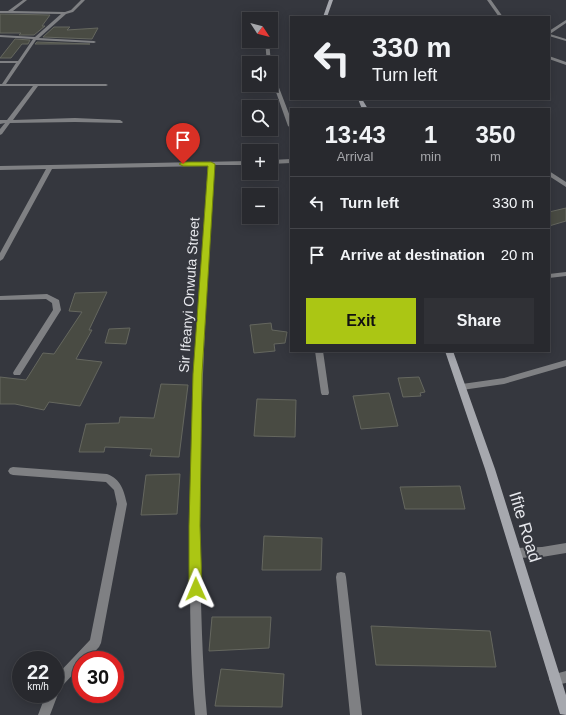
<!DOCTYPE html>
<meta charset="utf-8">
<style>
:root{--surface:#28292e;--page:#303136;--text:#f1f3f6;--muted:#a5a6aa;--line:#44454a;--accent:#abc614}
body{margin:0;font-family:Arial,sans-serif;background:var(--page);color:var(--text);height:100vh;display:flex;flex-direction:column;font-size:15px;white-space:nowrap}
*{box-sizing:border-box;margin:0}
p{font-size:13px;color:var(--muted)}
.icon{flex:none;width:22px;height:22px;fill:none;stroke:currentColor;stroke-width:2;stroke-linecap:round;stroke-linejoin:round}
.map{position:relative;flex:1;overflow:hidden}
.details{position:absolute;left:290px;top:108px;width:260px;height:244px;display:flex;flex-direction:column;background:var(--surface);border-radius:0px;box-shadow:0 2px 10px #0003,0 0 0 1px var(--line)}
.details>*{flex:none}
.top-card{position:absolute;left:290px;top:16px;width:260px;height:84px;border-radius:0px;box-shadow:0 2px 10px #0003,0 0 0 1px var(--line);background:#28292e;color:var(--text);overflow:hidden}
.needle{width:26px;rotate:126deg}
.buttons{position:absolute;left:242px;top:12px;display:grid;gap:8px}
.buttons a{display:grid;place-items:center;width:36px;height:36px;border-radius:0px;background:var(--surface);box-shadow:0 2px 10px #0003,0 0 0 1px var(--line);font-size:20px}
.speed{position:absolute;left:12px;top:651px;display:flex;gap:8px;font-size:20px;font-weight:700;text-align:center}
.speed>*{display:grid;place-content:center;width:52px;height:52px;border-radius:50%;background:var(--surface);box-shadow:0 2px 10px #0003,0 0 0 1px var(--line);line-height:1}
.speed small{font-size:10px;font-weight:400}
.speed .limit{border:6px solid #d22;background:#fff;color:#111}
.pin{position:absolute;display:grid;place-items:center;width:34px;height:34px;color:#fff;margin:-41px -17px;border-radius:50% 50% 50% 0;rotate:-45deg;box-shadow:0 0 4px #0007}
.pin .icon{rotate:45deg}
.me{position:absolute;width:44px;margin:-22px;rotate:359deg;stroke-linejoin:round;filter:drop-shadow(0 0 3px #0008)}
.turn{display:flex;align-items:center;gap:14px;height:84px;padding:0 16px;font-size:18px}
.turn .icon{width:52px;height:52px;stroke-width:2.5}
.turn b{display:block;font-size:28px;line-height:34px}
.eta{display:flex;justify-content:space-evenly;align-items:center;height:68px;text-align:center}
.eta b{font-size:24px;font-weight:800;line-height:28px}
.button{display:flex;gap:8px;margin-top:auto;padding:8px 16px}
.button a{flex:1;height:46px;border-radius:0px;background:var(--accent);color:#111;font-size:16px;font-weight:800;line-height:46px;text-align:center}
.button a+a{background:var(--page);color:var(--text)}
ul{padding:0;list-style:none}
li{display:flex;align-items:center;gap:12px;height:52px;padding:0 16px;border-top:1px solid var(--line)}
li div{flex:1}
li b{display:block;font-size:15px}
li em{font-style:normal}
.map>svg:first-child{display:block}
</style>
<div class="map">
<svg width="566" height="715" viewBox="0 0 566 715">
<rect width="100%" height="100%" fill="#35373e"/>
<path fill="#494b43" stroke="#65675f" d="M0 14 50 15 42 26H45L34 35H19L21 33H0Z
M54 27H70L67 30 98 28 92 39 43 37Z
M15 39 30 40 28 44H22L11 58H0Z
M37 42 90 44H35Z
M566 208V221L549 226V212Z
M107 292 89 330H92L76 359 102 362 80 406 49 402 44 410 15 404H0V377L26 380 43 353 54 354 82 312 69 311 75 293Z
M271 323 272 330 287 332 285 343 274 344 275 351 254 353 250 325Z
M130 328 126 344 105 343 109 329Z
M419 377 425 392 420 393 421 396 403 397 398 378Z
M161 384 188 385 179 457 150 456 152 449 105 447 104 452H79L86 424 119 423 120 417 154 418Z
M389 393 398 426 361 429 353 396Z
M257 399 296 400 295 437 254 436Z
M180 474 177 514 141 515 146 475Z
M460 486 465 509H405L400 487Z
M264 536 322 538 321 570H262Z
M212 617H271L269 648 209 651Z
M371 626 490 631 496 667 376 665Z
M221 669 284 674 282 707 215 706Z"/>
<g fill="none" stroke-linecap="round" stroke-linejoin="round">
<path fill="#7f8083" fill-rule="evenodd" d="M23 0H27L13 11 65 12 71 10 81 0H85L73 12 66 14 39 38 94 41 96 42 94 43 36 40 6 84H106L108 85 106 86H38L13 120 75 118 120 120 123 122 122 123 75 122 10 123 2 134 0 135V129L5 123 0 124V120H7L33 86H0V84H2L16 63H0V61H18L33 39 0 37V35L35 37 61 14 0 13V11H8Z
M487 0H491L503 17H499Z
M271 19 274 20 273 25 271 26Z
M566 20V23L550 34 566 39V41L549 36V31Z
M265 41H269L271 63H267Z
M549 56 566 62V65L549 59Z
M271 71 273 72 291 119V128L288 126 271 78Z
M291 159V163L271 164V160Z
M249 161V165H214C206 294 199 423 200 552 201 606 202 661 207 715H195C190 661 190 606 190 552 190 423 199 294 208 166L52 169 3 259 0 261V253L46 169 0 170V166Z
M549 171 566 182V187L549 176Z
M566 272V276L549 278V274Z
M47 294 59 300 61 310 20 375H14L13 373 14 371 53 310 52 303 46 299 0 300V296Z
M315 351H323L329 393 328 395H322L321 393Z
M566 360V366L504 384 462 390 459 389 458 387 459 385 462 384 504 378Z
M13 467 107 474C121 479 124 491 127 504L101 643 99 647 87 660H81V666L63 685 58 694 50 715H38L46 694H55V677L90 640 117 504 114 490 106 482 13 475 10 474 8 471 10 468Z
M566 543V553L542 557 516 558 512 556 511 553 512 550 516 548 542 547Z
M341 572 345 573 346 577 362 715H350L336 577 337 573Z
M566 671V683L555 685 551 683 549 679 551 675Z"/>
<path fill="#a6a8ae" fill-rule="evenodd" d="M329 0H333L327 17H323Z
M358 99H362L368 109H362Z
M445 351H453L495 469 566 695V715L560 714 485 469Z"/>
</g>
<path fill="#abc614" stroke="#6f810d" d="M211 162 215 164 202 374 200 526 202 589 200 593 196 595 191 593 189 589V526L193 374 208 166H183L179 164 183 162Z"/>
<g text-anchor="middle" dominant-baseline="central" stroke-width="4" stroke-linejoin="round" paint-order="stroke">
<g font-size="14" fill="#e7e8ed" stroke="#35373e">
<text transform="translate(189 295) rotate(-86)">Sir Ifeanyi Onwuta Street</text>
</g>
<g font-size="17" fill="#e7e8ed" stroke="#35373e">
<text transform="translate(525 527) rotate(73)">Ifite Road</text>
</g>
</g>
</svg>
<div class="buttons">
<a><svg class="needle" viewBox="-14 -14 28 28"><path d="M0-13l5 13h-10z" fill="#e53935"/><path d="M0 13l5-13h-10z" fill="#a5a6aa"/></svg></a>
<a><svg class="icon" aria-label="sound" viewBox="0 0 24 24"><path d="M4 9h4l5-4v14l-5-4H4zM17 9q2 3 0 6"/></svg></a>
<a><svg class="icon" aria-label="search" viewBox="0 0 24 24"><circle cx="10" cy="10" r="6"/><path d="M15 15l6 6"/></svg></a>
<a>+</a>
<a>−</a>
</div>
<div class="speed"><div>22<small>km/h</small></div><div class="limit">30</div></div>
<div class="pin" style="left:183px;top:164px;background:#d93025"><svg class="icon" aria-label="arrive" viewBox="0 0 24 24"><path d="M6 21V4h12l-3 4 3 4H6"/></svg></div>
<svg class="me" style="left:196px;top:589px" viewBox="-20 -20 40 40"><path d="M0-17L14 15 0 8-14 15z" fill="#abc614" stroke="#fff" stroke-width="4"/></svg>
<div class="top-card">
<div class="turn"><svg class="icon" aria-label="left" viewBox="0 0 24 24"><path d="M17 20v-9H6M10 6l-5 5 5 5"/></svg><div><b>330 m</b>Turn left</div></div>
</div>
<section class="details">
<div class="eta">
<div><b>13:43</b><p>Arrival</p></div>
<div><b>1</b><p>min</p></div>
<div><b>350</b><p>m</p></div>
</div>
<ul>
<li><svg class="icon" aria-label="left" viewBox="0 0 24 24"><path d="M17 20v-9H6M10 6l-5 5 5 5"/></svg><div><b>Turn left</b></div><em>330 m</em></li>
<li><svg class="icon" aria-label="arrive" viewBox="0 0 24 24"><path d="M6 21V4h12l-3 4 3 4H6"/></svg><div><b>Arrive at destination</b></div><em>20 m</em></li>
</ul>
<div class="button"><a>Exit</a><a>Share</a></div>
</section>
</div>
